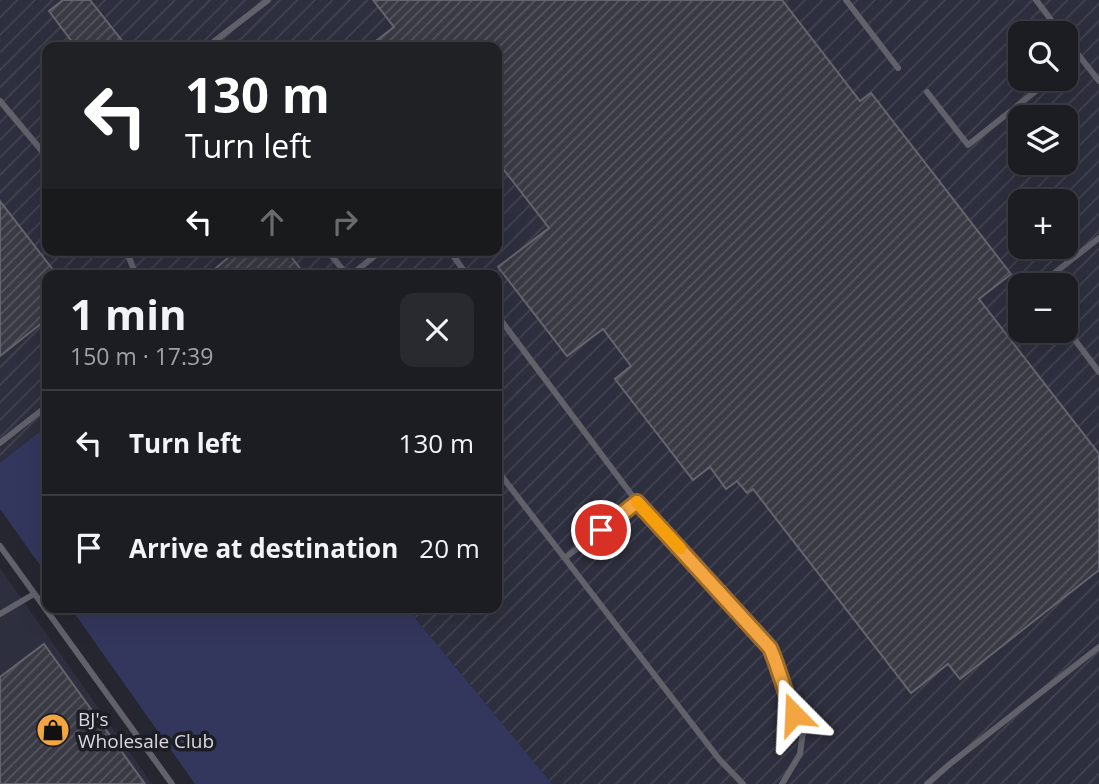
<!DOCTYPE html>
<meta charset="utf-8">
<style>
:root{--surface:#1c1c23;--page:#292930;--text:#f1f3f6;--muted:#a0a1a6;--line:#3a3a41}
body{margin:0;font-family:"Open Sans",sans-serif;background:var(--page);color:var(--text);height:100vh;display:flex;flex-direction:column;font-size:26px;white-space:nowrap}
*{box-sizing:border-box;margin:0}
p{font-size:23px;color:var(--muted)}
.icon{flex:none;width:38px;height:38px;fill:none;stroke:currentColor;stroke-width:2;stroke-linecap:round;stroke-linejoin:round}
.map{position:relative;flex:1;overflow:hidden}
.drawer{position:absolute;left:42px;top:270px;width:460px;height:343px;display:flex;flex-direction:column;background:var(--surface);border-radius:14px;box-shadow:0 7px 28px #0002,0 0 0 2px var(--line)}
.drawer>*{flex:none}
.banner{position:absolute;left:42px;top:42px;width:460px;height:214px;border-radius:14px;box-shadow:0 7px 28px #0002,0 0 0 2px var(--line);background:#202124;color:#fff;overflow:hidden}
.tools{position:absolute;left:1008px;top:21px;display:grid;gap:14px}
.tools a{display:grid;place-items:center;width:70px;height:70px;border-radius:14px;background:var(--surface);box-shadow:0 7px 28px #0002,0 0 0 2px var(--line);font-size:35px}
.pin{position:absolute;display:grid;place-items:center;width:60px;height:60px;color:#fff;margin:-30px;border:4px solid #fff;border-radius:50%;box-shadow:0 2px 7px #0007}
.me{position:absolute;width:77px;margin:-38px;rotate:339deg;stroke-linejoin:round;filter:drop-shadow(0 0 5px #0008)}
.turn{display:flex;align-items:center;gap:24px;height:147px;padding:0 28px;font-size:32px}
.turn .icon{width:91px;height:91px;stroke-width:2.5}
.turn b{display:block;font-size:49px;line-height:60px}
.lanes{display:flex;align-items:center;height:66px;padding:0 28px;background:#0003;justify-content:center;gap:35px;direction:ltr}
.lanes .off{opacity:.35}
.round{display:grid;place-items:center;flex:none;width:74px;height:74px;border-radius:14px;background:var(--page)}
.summary{display:flex;align-items:center;justify-content:space-between;height:119px;padding:0 28px}
h1{font-size:42px;font-weight:700;line-height:52px}
ul{padding:0;list-style:none}
li{display:flex;align-items:center;gap:21px;height:105px;padding:0 28px;border-top:2px solid var(--line)}
li div{flex:1}
li b{display:block;font-size:26px}
li em{font-style:normal}
.map>svg:first-child{display:block}
</style>
<div class="map">
<svg width="1099" height="784" viewBox="0 0 1099 784">
<defs>
<pattern id="industrial-furrows" width="10" height="10" patternUnits="userSpaceOnUse" patternTransform="scale(1.75)"><rect width="10" height="10" fill="#2e2f3e"/><path d="M-1 1l2-2M0 10L10 0M9 11l2-2" fill="none" stroke="#424350"/></pattern>
<pattern id="building-hatch" width="6" height="6" patternUnits="userSpaceOnUse" patternTransform="scale(1.75)"><rect width="6" height="6" fill="#393a43"/><path d="M-1 1l2-2M0 6l6-6M5 7l2-2" fill="none" stroke="#55565e"/></pattern>
</defs>
<rect width="100%" height="100%" fill="#25262f"/>
<path fill="#2e2f3e" d="M0 568 152 784H0Z"/>
<path fill="url(#industrial-furrows)" fill-rule="evenodd" d="M0 0H1099V784H552L406 607H497V275H47V426L0 463ZM1020 33H1066V79H1020ZM47 47H497V250H47ZM1020 117H1066V163H1020ZM1020 201H1066V247H1020ZM1020 285H1066V331H1020Z"/>
<path fill="#34375d" d="M47 426V575L0 509V463Z
M70 607H406L552 784H195Z"/>
<path fill="url(#building-hatch)" stroke="#63646e" stroke-width="2" d="M63 0H90L127 47H76L49 11Z
M373 0H782L860 101 871 93 1011 274 979 299 1099 454V570L960 679 948 664 911 693 753 489 747 493 737 481 726 489 710 467 693 480 615 379 631 366 603 329 567 356 498 267 549 228 497 161V47H368L394 27Z
M0 201 57 275H47V319L0 356Z
M237 250H286L305 275H221L216 268Z
M44 644 145 784H0V677Z"/>
<g fill="none" stroke-linecap="round" stroke-linejoin="round">
<path stroke="#60616b" stroke-width="6" d="M846 0 898 68
M1036 0 1061 33
M1066 39 1099 81
M207 47 268 0
M1066 67 1079 56
M927 92 968 145 1051 79
M0 101 47 157
M126 250 136 275
M327 250 347 275
M449 250 467 275
M351 275 382 250
M1039 285 1099 238
M497 315 637 502 770 648 777 663 786 697 803 731 800 754 782 784
M1066 328 1099 372
M0 443 47 406
M497 470 719 759 743 784
M0 546 172 784
M565 558 637 502
M0 614 34 594
M927 784 951 763 1099 647"/>
</g>
<g fill="none" stroke-linecap="round" stroke-linejoin="round">
<defs>
<path id="route" d="M601 530 637 502 770 648C780 670 784 693 794 714"/>
</defs>
<use href="#route" stroke="#9d6b2a" stroke-width="18"/>
<use href="#route" stroke="#f2a541" stroke-width="12"/>
<path stroke="#f59e0b" stroke-width="12" d="M637 502 680 548"/>
</g>
<defs>
<symbol id="shop-disc" viewBox="-11 -11 22 22"><circle r="9.5" fill="#f2a541" stroke="#1c1d25"/><path d="M-5-2.5h2.3a2.7 3.5 0 0 1 5.4 0H5L5.5 6h-11ZM-1.5-2.5h3a1.5 2.3 0 0 0-3 0Z" fill="#111"/></symbol>
</defs>
<g fill-rule="evenodd">
<use href="#shop-disc" x="34" y="711" width="38" height="38"/>
</g>
<g text-anchor="middle" dominant-baseline="central" stroke-width="7" stroke-linejoin="round" paint-order="stroke">
<g font-size="19" fill="#d8d9df" stroke="#1c1d25" text-anchor="start">
<text x="78" y="719">BJ's<tspan x="78" dy="22">Wholesale Club</tspan></text>
</g>
</g>
</svg>
<div class="tools">
<a><svg class="icon" aria-label="search" viewBox="0 0 24 24"><circle cx="10" cy="10" r="6"/><path d="M15 15l6 6"/></svg></a>
<a><svg class="icon" aria-label="layers" viewBox="0 0 24 24"><path d="M12 4l9 5-9 5-9-5zM3 14l9 5 9-5"/></svg></a>
<a>+</a>
<a>−</a>
</div>
<div class="pin" style="left:601px;top:530px;background:#d93025"><svg class="icon" aria-label="arrive" viewBox="0 0 24 24"><path d="M6 21V4h12l-3 4 3 4H6"/></svg></div>
<svg class="me" style="left:794px;top:714px" viewBox="-20 -20 40 40"><path d="M0-17L14 15 0 8-14 15z" fill="#f2a541" stroke="#fff" stroke-width="4"/></svg>
<div class="banner">
<div class="turn"><svg class="icon" aria-label="left" viewBox="0 0 24 24"><path d="M17 20v-9H6M10 6l-5 5 5 5"/></svg><div><b>130 m</b>Turn left</div></div>
<div class="lanes"><svg class="icon" aria-label="left" viewBox="0 0 24 24"><path d="M17 20v-9H6M10 6l-5 5 5 5"/></svg><svg class="icon off" aria-label="ahead" viewBox="0 0 24 24"><path d="M12 20V5M6 11l6-6 6 6"/></svg><svg class="icon off" aria-label="right" viewBox="0 0 24 24"><path d="M7 20v-9h11M14 6l5 5-5 5"/></svg></div>
</div>
<section class="drawer">
<div class="summary"><div><h1>1 min</h1><p>150 m · 17:39</p></div><a class="round"><svg class="icon" aria-label="close" viewBox="0 0 24 24"><path d="M6 6l12 12M18 6L6 18"/></svg></a></div>
<ul>
<li><svg class="icon" aria-label="left" viewBox="0 0 24 24"><path d="M17 20v-9H6M10 6l-5 5 5 5"/></svg><div><b>Turn left</b></div><em>130 m</em></li>
<li><svg class="icon" aria-label="arrive" viewBox="0 0 24 24"><path d="M6 21V4h12l-3 4 3 4H6"/></svg><div><b>Arrive at destination</b></div><em>20 m</em></li>
</ul>
</section>
</div>
